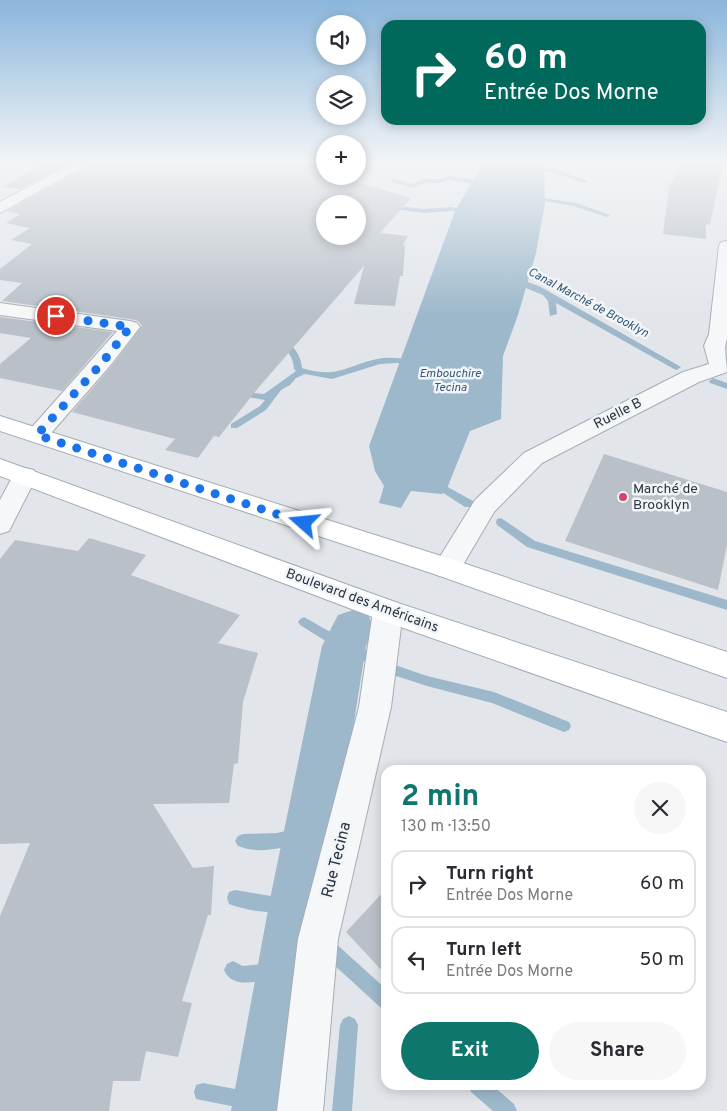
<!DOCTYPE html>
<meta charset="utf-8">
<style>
:root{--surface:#fff;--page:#f7f7f7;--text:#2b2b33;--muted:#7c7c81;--line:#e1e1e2;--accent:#0f766e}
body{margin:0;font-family:Overpass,sans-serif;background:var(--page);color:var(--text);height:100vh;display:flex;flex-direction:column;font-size:19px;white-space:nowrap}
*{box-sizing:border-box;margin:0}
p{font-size:16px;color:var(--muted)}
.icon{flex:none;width:28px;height:28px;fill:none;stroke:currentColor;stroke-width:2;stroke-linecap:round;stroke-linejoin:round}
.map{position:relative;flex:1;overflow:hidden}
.side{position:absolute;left:381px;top:765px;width:325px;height:325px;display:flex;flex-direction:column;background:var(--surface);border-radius:15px;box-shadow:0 2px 12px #0003}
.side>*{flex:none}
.top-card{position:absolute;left:381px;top:20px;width:325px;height:105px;border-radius:15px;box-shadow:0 2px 12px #0003;background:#00695c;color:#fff;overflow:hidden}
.buttons{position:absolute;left:316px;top:15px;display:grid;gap:10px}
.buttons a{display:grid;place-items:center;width:50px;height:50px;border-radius:50%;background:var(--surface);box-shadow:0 2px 12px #0003;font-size:25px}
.pin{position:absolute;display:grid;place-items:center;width:42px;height:42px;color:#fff;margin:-21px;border:2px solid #fff;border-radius:50%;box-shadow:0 1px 5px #0007}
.me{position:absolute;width:55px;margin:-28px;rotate:288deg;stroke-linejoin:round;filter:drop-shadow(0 0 4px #0008)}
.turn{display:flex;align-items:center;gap:18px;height:105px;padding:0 20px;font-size:22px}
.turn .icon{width:65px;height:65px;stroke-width:2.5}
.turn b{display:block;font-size:35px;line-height:42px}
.round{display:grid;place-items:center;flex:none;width:52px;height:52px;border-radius:26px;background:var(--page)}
.head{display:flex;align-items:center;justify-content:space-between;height:85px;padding:0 20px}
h1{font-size:30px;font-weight:700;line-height:38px;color:var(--accent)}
.button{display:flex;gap:10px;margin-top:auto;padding:10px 20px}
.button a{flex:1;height:58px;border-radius:30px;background:var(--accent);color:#fff;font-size:20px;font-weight:700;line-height:58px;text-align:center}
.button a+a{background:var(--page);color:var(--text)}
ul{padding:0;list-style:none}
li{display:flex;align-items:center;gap:15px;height:68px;margin:0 10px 8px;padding:0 10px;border:2px solid var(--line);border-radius:15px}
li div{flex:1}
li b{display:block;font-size:19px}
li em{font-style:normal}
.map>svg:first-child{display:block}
</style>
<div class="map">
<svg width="727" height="1111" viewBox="0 0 727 1111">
<rect width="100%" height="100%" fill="#e2e6eb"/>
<path fill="#9db8cb" d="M485 160H544L545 203 536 253 518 315 503 356 501 419 470 431 446 491 442 494 411 491 401 508 379 503 384 486 375 471 369 446 455 211Z"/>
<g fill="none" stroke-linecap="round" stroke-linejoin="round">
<path fill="#9db8cb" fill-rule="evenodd" d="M534 166 554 169 588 181 585 183 551 172 532 169Z
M447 176 490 182 480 185 448 180 441 183H426L413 188 390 181 393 179 412 184 425 179H440Z
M541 185 544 187V198L576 203 610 215 607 217 573 206 539 200 538 187Z
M389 205 424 209 452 207 473 213 470 215 452 211 424 213 387 208V206Z
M511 278H517L541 287 681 367 677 370 674 369 556 303 557 314 550 316 548 301 543 295 511 282Z
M275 341C291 340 301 353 302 368 336 379 346 366 377 359 391 356 405 359 419 362L420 364 416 367 397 363 380 364 332 379 305 374 296 378 290 385 281 390 266 410 237 428H231V424L260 406 265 400 236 395V391L264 394 296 371 294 369C293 356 288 349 275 345Z
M713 378 727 383V389L710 383 709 381Z
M435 480 473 501 474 504 473 507H465L431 485 430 483Z
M501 518 535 541 727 600V610L527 547 497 525 496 522 497 519Z
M304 617 348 642 374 654 376 658 374 662 370 663 366 662 340 650 300 625 298 622 300 619Z
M395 665 427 676 494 692 569 722 571 726 569 730 564 732 492 703 427 686 390 674 389 670 390 666Z
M310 825 315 827 318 832 315 837C293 846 261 856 238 846L235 841 238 836 243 834 277 833Z
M302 865 308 867 310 873 323 909 321 915 315 917 309 915 305 903C291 919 247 911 229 904L227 898 229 892 235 890 271 896 298 891 301 892 294 873 296 867Z
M327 939 333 941 386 989V1010L380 1007 321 953 319 947 321 941Z
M288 951 294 953 296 959C294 966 288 973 282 977 276 981 268 980 262 981 248 983 231 986 224 970L227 964 233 961 243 966 272 963 282 953Z
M349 1016 355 1019 358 1025 352 1111H332L340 1025 343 1019Z
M274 1043 280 1046 283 1052 280 1058 255 1086 248 1106 241 1108 196 1099 194 1092 196 1085 203 1083 235 1089C242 1072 257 1050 274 1043Z
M469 1085H492L514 1104 517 1111H493L471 1092Z"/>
<path fill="#9db8cb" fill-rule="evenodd" d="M353 610 368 615 374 627 366 646 326 899 297 1111H231L270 899 322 646 338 615Z"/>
</g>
<path fill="#b9c0c8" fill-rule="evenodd" d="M47 160H74L20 189 3 187Z
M97 160H325V163L314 170 325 173V176H335L411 198 380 233 408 236 403 245 405 246 403 276H400L395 306 354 304 364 266 259 387 219 437 214 436 198 458 165 450 175 439 72 412 110 368 142 326 138 321 130 319 2 301 22 283 0 280V269L32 244 11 240 30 228 6 223 20 214 7 211ZM325 204H358V236H325Z
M684 160 723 164 710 225 706 224V239L663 234 669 186Z
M0 317 113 332 62 391 0 378V364L31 338 0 333Z
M604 454 727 492V545L718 590 565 541Z
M89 538 146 555 131 575 240 615 218 643 258 653 243 702 238 763 234 764 229 803 153 804 193 868 214 866 211 915H208L182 1001 192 1003 178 1057 146 1051 140 1081H113L109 1111H0V916L30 843 0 844V559L15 540 78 551Z
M386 889V975L346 932Z"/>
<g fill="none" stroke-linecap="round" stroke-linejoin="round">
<defs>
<path id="minor" d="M78 160H95L0 213V202Z
M727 241V339C723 349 727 361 727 372L699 382 542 463 494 512 457 575 447 578 437 575 433 568 475 500 524 453 683 372 709 364 704 346 709 334 719 246 721 242Z
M0 303 130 321 137 323 140 327 109 367 45 440 37 442 29 440 25 435 117 331 0 315Z
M25 468 34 470 37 476 9 531 0 534V500L16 470Z
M388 600 398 603 403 611 391 707 338 939 323 1111H277L298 939 359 707 373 611 378 603Z"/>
<path id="major" d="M0 416 457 561 727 652V678L437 575 0 431Z
M0 459 398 603 727 712V742L378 619 0 476Z"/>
</defs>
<use href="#minor" stroke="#a7adb5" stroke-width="2"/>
<use href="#major" stroke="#a2acb7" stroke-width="2"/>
<use href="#minor" fill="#f5f7f9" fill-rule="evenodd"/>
<use href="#major" fill="#fff" fill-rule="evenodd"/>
</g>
<linearGradient id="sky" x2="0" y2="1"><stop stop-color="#8ab6dc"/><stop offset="0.51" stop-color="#f2f4f6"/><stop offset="1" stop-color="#f2f4f6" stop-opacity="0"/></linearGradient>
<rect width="727" height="316" fill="url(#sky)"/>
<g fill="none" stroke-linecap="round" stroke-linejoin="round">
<path stroke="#1a73e8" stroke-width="9" stroke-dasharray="0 16.2" d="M56 316 130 327 102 363 37 435 304 523"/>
</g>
<circle fill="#cf4869" stroke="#f2f5f8" stroke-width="2" cx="623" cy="497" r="5"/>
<g text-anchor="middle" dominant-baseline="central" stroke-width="5" stroke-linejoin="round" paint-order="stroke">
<g font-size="12" font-style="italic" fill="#345877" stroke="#f2f5f8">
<text transform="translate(588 303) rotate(28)">Canal Marché de Brooklyn</text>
<text x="450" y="374">Embouchire<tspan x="450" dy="14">Tecina</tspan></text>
</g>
<g font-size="14" fill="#2a3543" stroke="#f2f5f8">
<text transform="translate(618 414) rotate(-27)">Ruelle B</text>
<text transform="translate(362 601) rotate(20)">Boulevard des Américains</text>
</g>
<g font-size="14" fill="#2a3543" stroke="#f2f5f8" text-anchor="start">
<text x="633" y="489">Marché de<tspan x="633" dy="16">Brooklyn</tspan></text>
</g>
<g font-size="16" fill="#2a3543" stroke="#f2f5f8">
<text transform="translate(337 860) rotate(-76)">Rue Tecina</text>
</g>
</g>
</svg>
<div class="buttons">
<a><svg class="icon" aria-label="sound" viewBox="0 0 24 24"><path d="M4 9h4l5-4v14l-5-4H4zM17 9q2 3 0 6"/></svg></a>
<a><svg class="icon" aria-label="layers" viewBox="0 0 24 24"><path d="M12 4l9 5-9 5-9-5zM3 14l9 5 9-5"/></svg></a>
<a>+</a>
<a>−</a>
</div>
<div class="pin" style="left:56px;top:316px;background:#d93025"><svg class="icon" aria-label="arrive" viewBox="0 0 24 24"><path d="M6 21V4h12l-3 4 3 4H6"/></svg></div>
<svg class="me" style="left:304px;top:523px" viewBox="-20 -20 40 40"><path d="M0-17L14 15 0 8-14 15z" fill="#1a73e8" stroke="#fff" stroke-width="4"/></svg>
<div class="top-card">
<div class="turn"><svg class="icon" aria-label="right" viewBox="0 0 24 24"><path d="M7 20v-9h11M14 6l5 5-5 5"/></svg><div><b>60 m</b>Entrée Dos Morne</div></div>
</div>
<section class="side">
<div class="head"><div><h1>2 min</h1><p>130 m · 13:50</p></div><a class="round"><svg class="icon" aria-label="close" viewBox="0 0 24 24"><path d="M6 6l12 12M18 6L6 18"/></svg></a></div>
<ul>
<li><svg class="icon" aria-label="right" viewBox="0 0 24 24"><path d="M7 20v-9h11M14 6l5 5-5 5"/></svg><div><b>Turn right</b><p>Entrée Dos Morne</p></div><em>60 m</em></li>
<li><svg class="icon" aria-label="left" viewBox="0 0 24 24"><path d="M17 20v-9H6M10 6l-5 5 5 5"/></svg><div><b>Turn left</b><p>Entrée Dos Morne</p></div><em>50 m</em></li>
</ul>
<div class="button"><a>Exit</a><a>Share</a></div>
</section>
</div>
